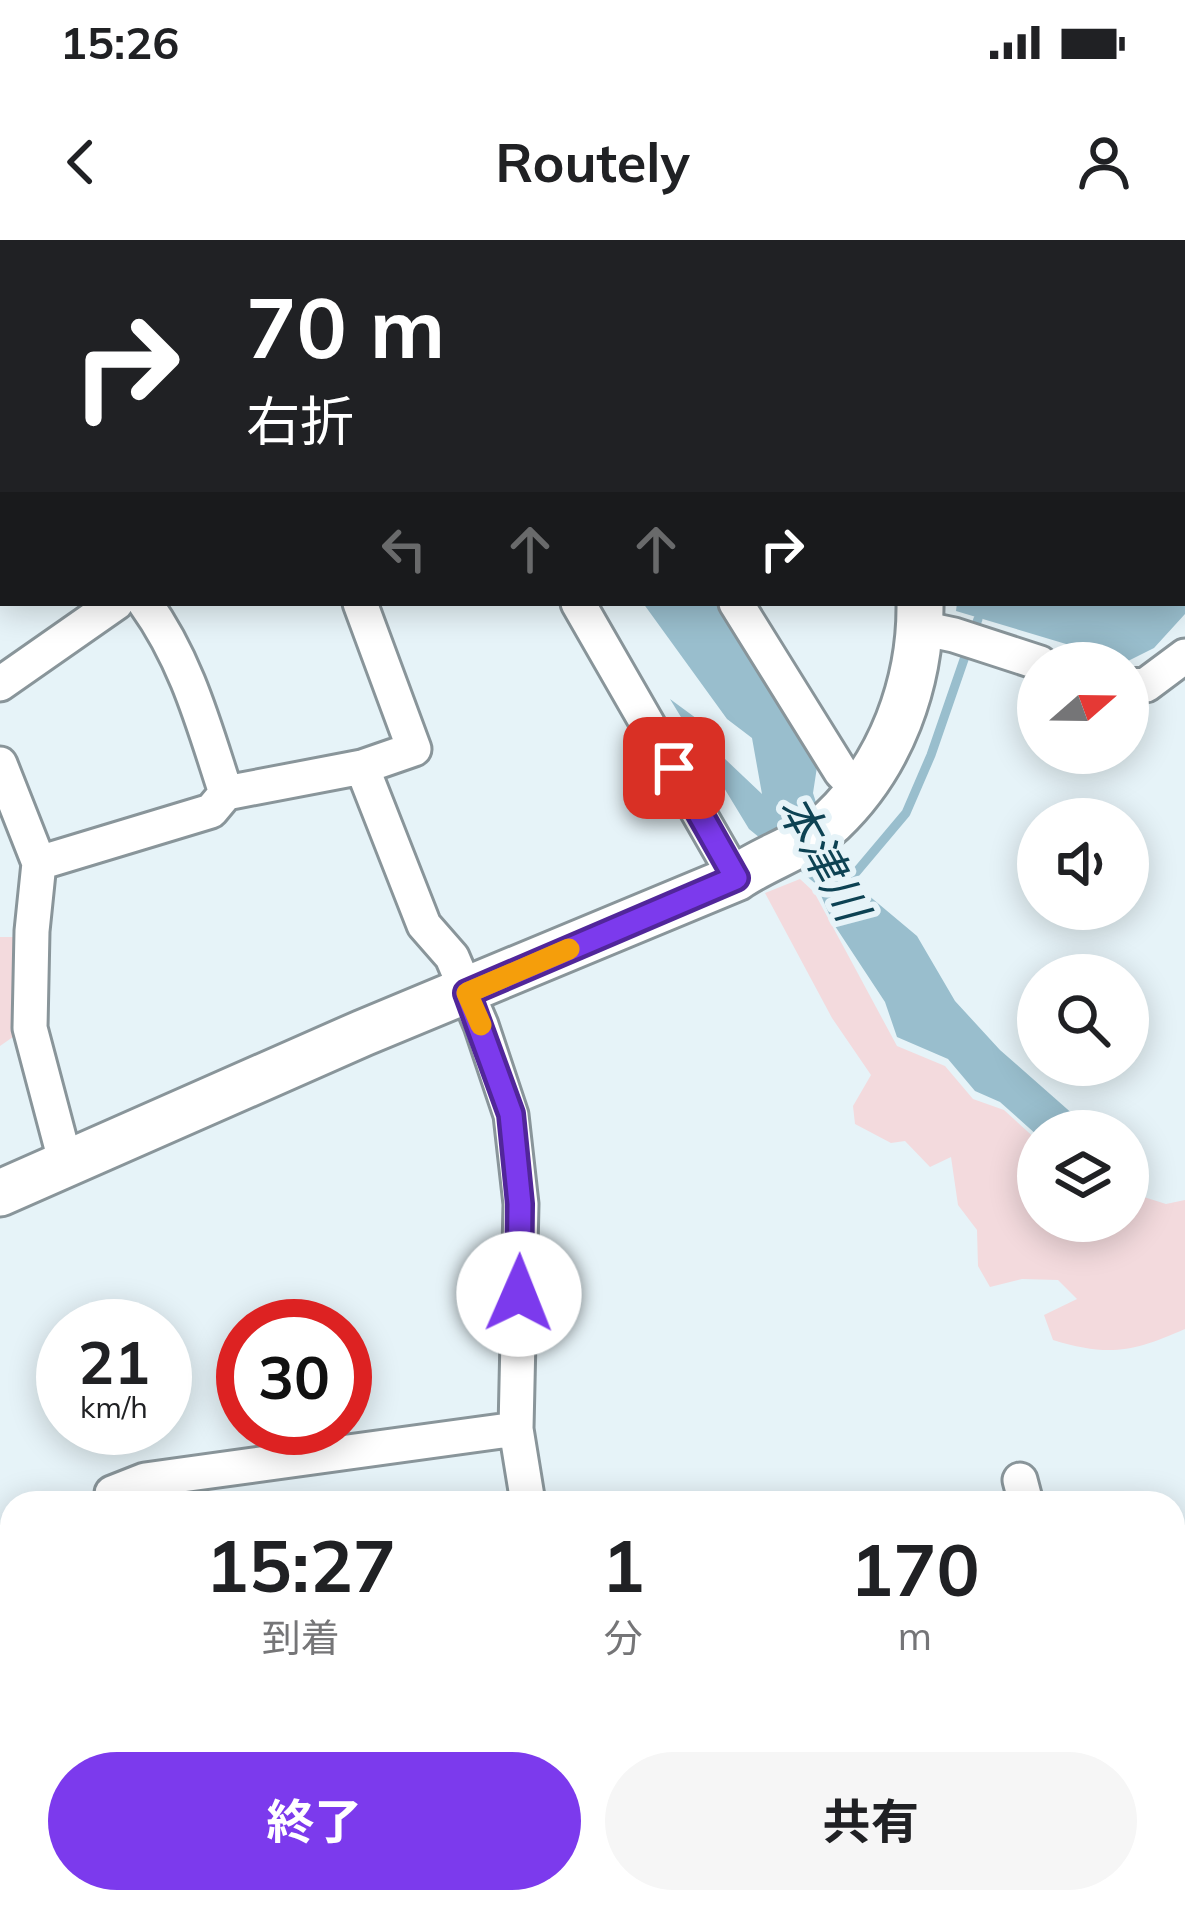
<!DOCTYPE html>
<html lang="ja">
<meta charset="utf-8">
<style>
:root{--surface:#fff;--page:#f6f6f6;--text:#202124;--muted:#757577;--accent:#7c3aed}
body{margin:0;font-family:Mulish,"Noto Sans JP",sans-serif;background:var(--page);color:var(--text);height:100vh;display:flex;flex-direction:column;font-size:45px;white-space:nowrap}
*{box-sizing:border-box;margin:0}
p{font-size:39px;color:var(--muted)}
.icon{flex:none;width:66px;height:66px;fill:none;stroke:currentColor;stroke-width:2;stroke-linecap:round;stroke-linejoin:round}
.map{position:relative;flex:1;overflow:hidden}
.panel{position:absolute;left:0px;top:1251px;width:1185px;height:423px;display:flex;flex-direction:column;background:var(--surface);border-radius:36px 36px 0 0;box-shadow:0 6px 30px #0003}
.panel>*{flex:none}
.top-card{position:absolute;left:0px;top:0px;width:1185px;height:366px;box-shadow:0 6px 30px #0003;background:#202124;color:#fff;overflow:hidden}
.needle{width:78px;rotate:70deg}
.tools{position:absolute;left:1017px;top:402px;display:grid;gap:24px}
.tools a{display:grid;place-items:center;width:132px;height:132px;border-radius:50%;background:var(--surface);box-shadow:0 6px 30px #0003;font-size:60px}
.speed{position:absolute;left:36px;top:1059px;display:flex;gap:24px;font-size:60px;font-weight:700;text-align:center}
.speed>*{display:grid;place-content:center;width:156px;height:156px;border-radius:50%;background:var(--surface);box-shadow:0 6px 30px #0003;line-height:1}
.speed small{font-size:30px;font-weight:400}
.speed .limit{border:18px solid #d22;background:#fff;color:#111}
.pin{position:absolute;display:grid;place-items:center;width:102px;height:102px;color:#fff;margin:-51px;border-radius:24px;box-shadow:0 6px 18px #0006}
.me{position:absolute;width:132px;margin:-66px;rotate:1deg;stroke-linejoin:round;filter:drop-shadow(0 0 9px #0008)}
.turn{display:flex;align-items:center;gap:42px;height:252px;padding:0 48px;font-size:54px}
.turn .icon{width:156px;height:156px;stroke-width:2.5}
.turn b{display:block;font-size:84px;line-height:102px}
.lanes{display:flex;align-items:center;height:114px;padding:0 48px;background:#0003;justify-content:center;gap:60px;direction:ltr}
.lanes .off{opacity:.35}
.eta{display:flex;justify-content:space-evenly;align-items:center;height:204px;text-align:center}
.eta b{font-size:72px;font-weight:700;line-height:84px}
.button{display:flex;gap:24px;margin-top:auto;padding:24px 48px}
.button a{flex:1;height:138px;border-radius:72px;background:var(--accent);color:#fff;font-size:48px;font-weight:700;line-height:138px;text-align:center}
.button a+a{background:var(--page);color:var(--text)}
.status{display:flex;justify-content:space-between;align-items:center;height:84px;padding:0 60px;background:var(--surface);direction:ltr}
.status svg{height:33px;fill:currentColor}
header{display:flex;justify-content:space-between;align-items:center;height:156px;padding:0 48px;background:var(--surface);font-size:54px;font-weight:700}
.map>svg:first-child{display:block}
</style>
<div class="status"><b>15:26</b><svg viewBox="0 0 49 12"><path d="M0 12V9h3v3zM5 12V6h3v6zM10 12V3h3v9zM15 12V0h3v12zM26 1h20v11H26zM47 4h2v5h-2z"/></svg></div>
<header><svg class="icon" aria-label="back" viewBox="0 0 24 24"><path d="M15 5l-7 7 7 7"/></svg>Routely<svg class="icon" aria-label="person" viewBox="0 0 24 24"><circle cx="12" cy="8" r="4"/><path d="M4 21q1-7 8-7t8 7"/></svg></header>
<div class="map">
<svg width="1185" height="1672" viewBox="0 0 1185 1672">
<rect width="100%" height="100%" fill="#e6f3f8"/>
<path fill="#f3dadd" d="M800 639 814 652 897 806 945 826 973 859 1004 870 1038 901V981H1128V952L1166 964 1185 960V1089C1133 1112 1109 1117 1053 1100L1044 1075 1077 1059 1058 1040 1022 1039 990 1047 978 1026 977 990 958 965 951 917 930 927 905 901 891 903 855 884 853 866 871 835 832 778 765 653Z
M0 697H24L23 790 0 806Z"/>
<path fill="#99becd" d="M1006 0H1185V374L1154 408 1126 422 956 371 957 363H1182V3H1006Z
M643 363H720L817 527 813 553 837 629 917 696 955 761 1000 810 1092 891H1038V896L1000 862 975 851 948 819 897 797 885 762 833 683 816 644 749 589 670 459 719 495 724 518 762 554 752 498 727 479Z"/>
<g fill="none" stroke-linecap="round" stroke-linejoin="round">
<path stroke="#99becd" stroke-width="9" d="M842 649 906 573 931 515 978 379"/>
<defs>
<path id="street" d="M375 0 376 3
M523 0 524 3
M345 3 350 0
M0 261 3 258
M145 363C187 421 204 486 226 553
M360 363 414 509 362 527
M578 363 736 638
M736 363 841 532 858 550
M921 388 954 395 1040 423
M0 444 116 363
M1128 446 1146 445 1185 416
M0 524 39 623 32 691 30 788 66 924
M39 623 211 571 226 553 362 527 424 685 452 717 481 785 511 875 521 964 516 1189 528 1263
M1020 1240 1026 1263
M112 1263V1253L145 1240 516 1189
M1173 1574 1185 1572
M243 1662 246 1672
M768 1662 771 1672
M1000 1662V1672
M636 1672 690 1662"/>
<path id="secondary" d="M958 0V3
M0 953 363 793 736 638C766 617 804 607 832 581 891 525 921 443 920 363"/>
</defs>
<use href="#street" stroke="#89959a" stroke-width="39"/>
<use href="#secondary" stroke="#89959a" stroke-width="51"/>
<use href="#street" stroke="#fff" stroke-width="33"/>
<use href="#secondary" stroke="#fff" stroke-width="45"/>
</g>
<g fill="none" stroke-linecap="round" stroke-linejoin="round">
<defs>
<path id="route" d="M519 1054 520 964 511 874 467 753 736 638 674 528"/>
</defs>
<use href="#route" stroke="#51269a" stroke-width="30"/>
<use href="#route" stroke="#7c3aed" stroke-width="21"/>
<path stroke="#f59e0b" stroke-width="21" d="M481 785 467 753 569 709"/>
</g>
<g text-anchor="middle" dominant-baseline="central" stroke-width="12" stroke-linejoin="round" paint-order="stroke">
<g font-size="45" font-style="italic" fill="#0d4253" stroke="#e6f3f8">
<text transform="translate(824 617) rotate(61)">本津川</text>
</g>
</g>
</svg>
<div class="tools">
<a><svg class="needle" viewBox="-14 -14 28 28"><path d="M0-13l5 13h-10z" fill="#e53935"/><path d="M0 13l5-13h-10z" fill="#757577"/></svg></a>
<a><svg class="icon" aria-label="sound" viewBox="0 0 24 24"><path d="M4 9h4l5-4v14l-5-4H4zM17 9q2 3 0 6"/></svg></a>
<a><svg class="icon" aria-label="search" viewBox="0 0 24 24"><circle cx="10" cy="10" r="6"/><path d="M15 15l6 6"/></svg></a>
<a><svg class="icon" aria-label="layers" viewBox="0 0 24 24"><path d="M12 4l9 5-9 5-9-5zM3 14l9 5 9-5"/></svg></a>
</div>
<div class="speed"><div>21<small>km/h</small></div><div class="limit">30</div></div>
<div class="pin" style="left:674px;top:528px;background:#d93025"><svg class="icon" aria-label="arrive" viewBox="0 0 24 24"><path d="M6 21V4h12l-3 4 3 4H6"/></svg></div>
<svg class="me" style="left:519px;top:1054px" viewBox="-20 -20 40 40"><circle r="19" fill="#fff"/><path d="M0-13L10 11 0 6-10 11z" fill="#7c3aed"/></svg>
<div class="top-card">
<div class="turn"><svg class="icon" aria-label="right" viewBox="0 0 24 24"><path d="M7 20v-9h11M14 6l5 5-5 5"/></svg><div><b>70 m</b>右折</div></div>
<div class="lanes"><svg class="icon off" aria-label="left" viewBox="0 0 24 24"><path d="M17 20v-9H6M10 6l-5 5 5 5"/></svg><svg class="icon off" aria-label="ahead" viewBox="0 0 24 24"><path d="M12 20V5M6 11l6-6 6 6"/></svg><svg class="icon off" aria-label="ahead" viewBox="0 0 24 24"><path d="M12 20V5M6 11l6-6 6 6"/></svg><svg class="icon" aria-label="right" viewBox="0 0 24 24"><path d="M7 20v-9h11M14 6l5 5-5 5"/></svg></div>
</div>
<section class="panel">
<div class="eta">
<div><b>15:27</b><p>到着</p></div>
<div><b>1</b><p>分</p></div>
<div><b>170</b><p>m</p></div>
</div>
<div class="button"><a>終了</a><a>共有</a></div>
</section>
</div>
